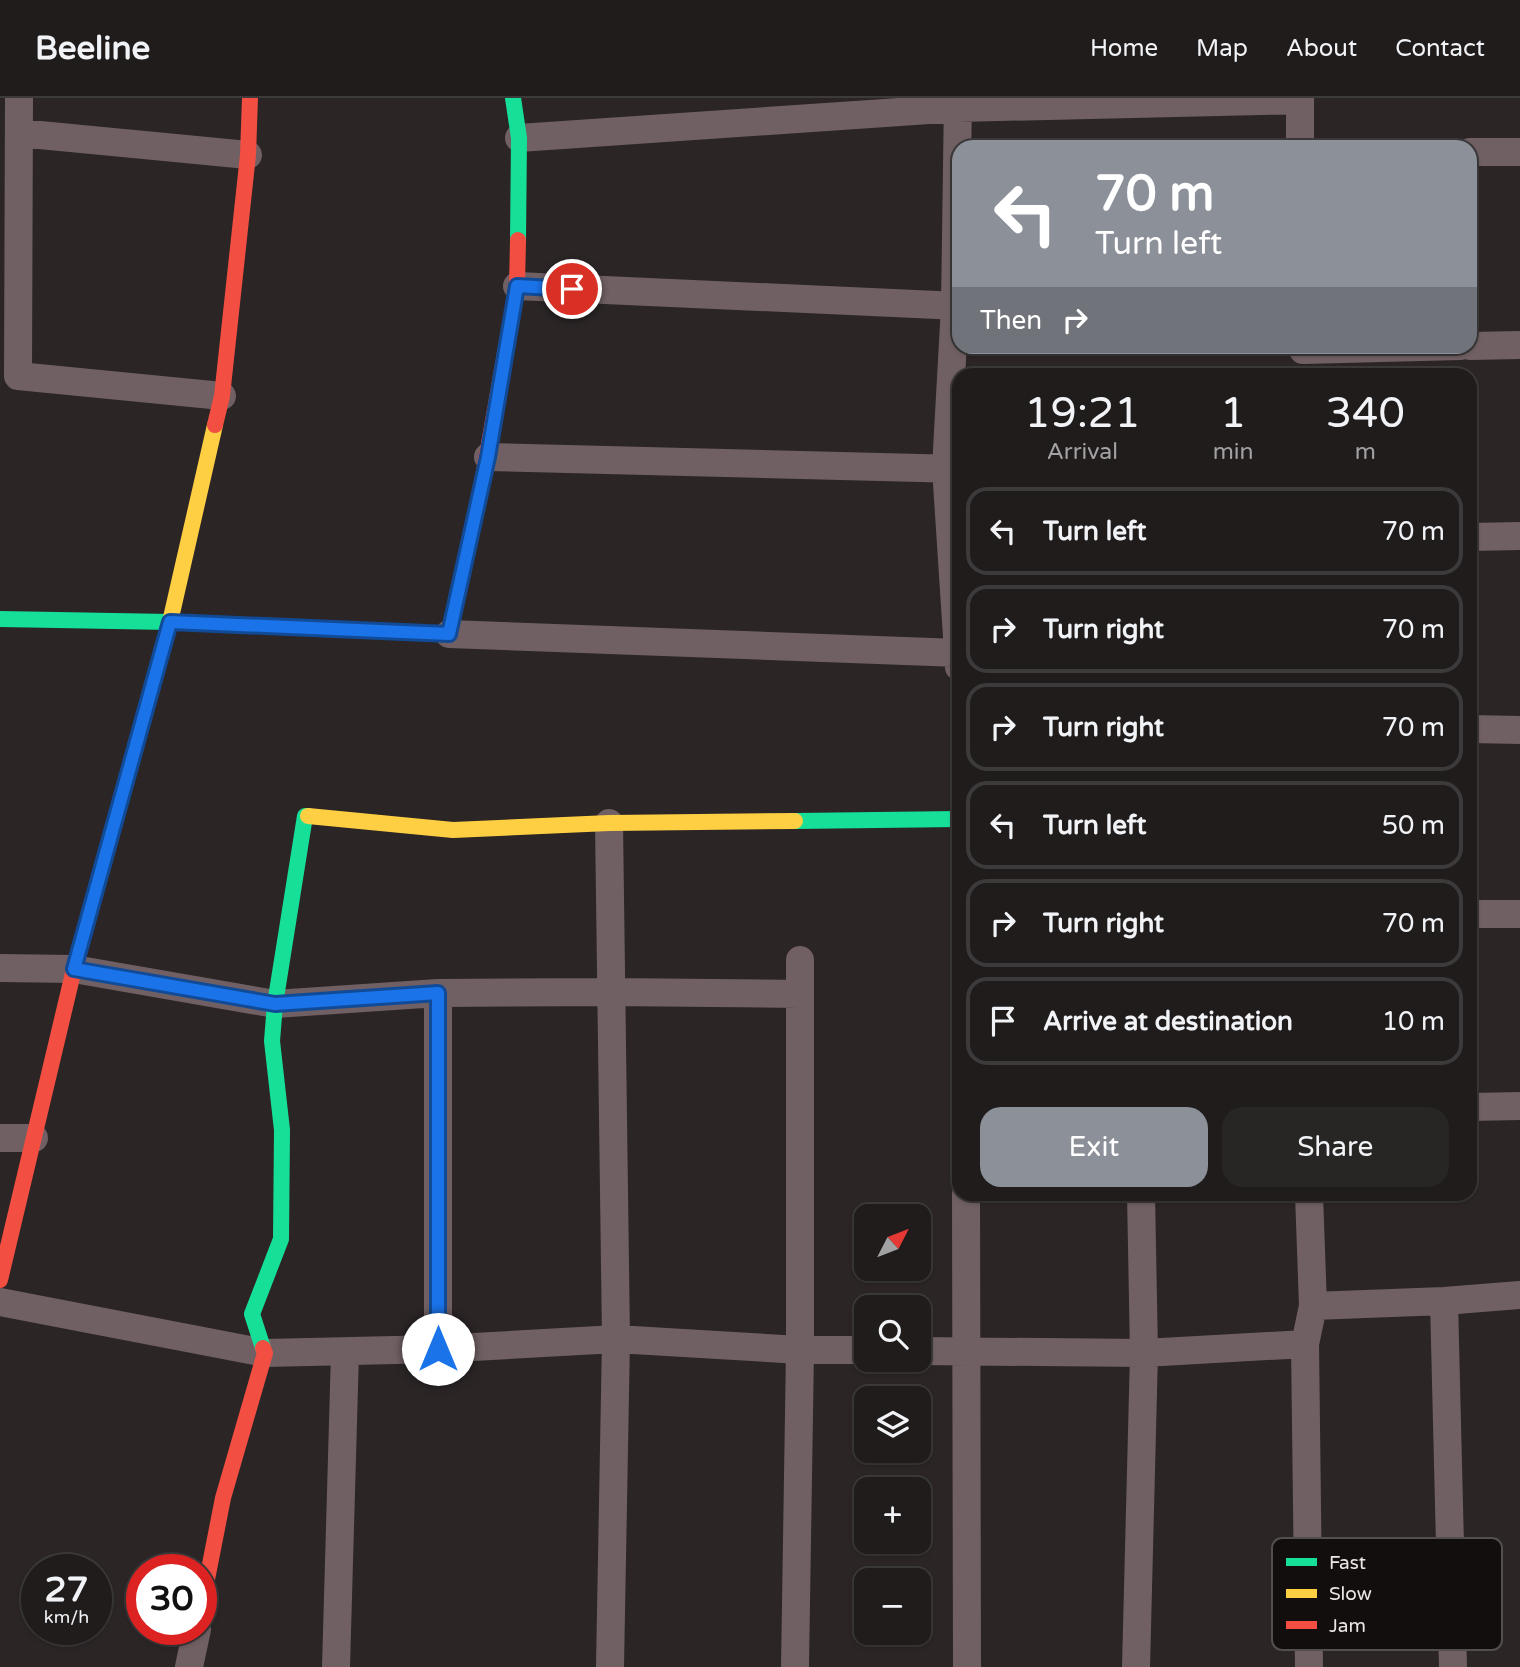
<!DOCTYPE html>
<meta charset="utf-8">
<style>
:root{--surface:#201c1c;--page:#282525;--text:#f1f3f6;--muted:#a2a1a3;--line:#3d3a3b;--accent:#8c9099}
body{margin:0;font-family:"Varela Round",sans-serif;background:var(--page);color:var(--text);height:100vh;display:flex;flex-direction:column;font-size:26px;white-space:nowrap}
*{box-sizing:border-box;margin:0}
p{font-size:23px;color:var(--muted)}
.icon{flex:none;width:38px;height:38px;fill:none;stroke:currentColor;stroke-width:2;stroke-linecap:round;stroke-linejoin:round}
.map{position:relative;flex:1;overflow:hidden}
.sheet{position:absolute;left:952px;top:270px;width:525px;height:833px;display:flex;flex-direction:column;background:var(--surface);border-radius:21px;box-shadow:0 2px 5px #0004,0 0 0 2px var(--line)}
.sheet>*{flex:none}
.banner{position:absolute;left:952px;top:42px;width:525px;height:214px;border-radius:21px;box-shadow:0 2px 5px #0004,0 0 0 2px var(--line);background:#8c9099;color:#fff;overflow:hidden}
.needle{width:46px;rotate:48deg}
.tools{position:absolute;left:854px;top:1106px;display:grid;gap:14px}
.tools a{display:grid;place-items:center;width:77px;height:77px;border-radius:14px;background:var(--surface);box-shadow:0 2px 5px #0004,0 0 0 2px var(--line);font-size:35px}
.speed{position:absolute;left:21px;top:1456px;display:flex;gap:14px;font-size:35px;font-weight:700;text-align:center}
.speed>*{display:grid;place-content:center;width:91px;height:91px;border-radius:50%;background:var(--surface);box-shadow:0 2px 5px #0004,0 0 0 2px var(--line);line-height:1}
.speed small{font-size:18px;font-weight:400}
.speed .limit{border:10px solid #d22;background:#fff;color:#111}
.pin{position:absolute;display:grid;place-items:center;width:60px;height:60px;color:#fff;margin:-30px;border:4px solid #fff;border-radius:50%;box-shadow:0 2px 7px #0007}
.me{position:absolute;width:77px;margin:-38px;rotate:0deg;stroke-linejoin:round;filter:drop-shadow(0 0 5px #0008)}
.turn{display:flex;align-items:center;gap:24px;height:147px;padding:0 28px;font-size:32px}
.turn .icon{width:91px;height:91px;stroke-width:2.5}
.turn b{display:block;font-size:49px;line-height:60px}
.then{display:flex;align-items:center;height:66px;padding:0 28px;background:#0003;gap:14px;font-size:26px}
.eta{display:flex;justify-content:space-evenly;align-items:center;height:119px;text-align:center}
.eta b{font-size:42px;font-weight:600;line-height:49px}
.cta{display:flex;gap:14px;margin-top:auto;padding:14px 28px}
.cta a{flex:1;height:80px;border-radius:21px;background:var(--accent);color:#fff;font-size:28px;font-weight:600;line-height:80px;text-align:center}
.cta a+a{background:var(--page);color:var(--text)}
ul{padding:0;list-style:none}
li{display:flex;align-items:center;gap:21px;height:88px;margin:0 14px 10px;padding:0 14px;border:4px solid var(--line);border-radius:21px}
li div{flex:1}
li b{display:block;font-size:26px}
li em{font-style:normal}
header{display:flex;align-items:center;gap:42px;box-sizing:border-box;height:98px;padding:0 35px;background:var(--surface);border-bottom:2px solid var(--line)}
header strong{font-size:33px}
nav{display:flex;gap:38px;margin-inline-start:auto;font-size:24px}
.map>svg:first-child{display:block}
</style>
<header>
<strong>Beeline</strong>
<nav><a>Home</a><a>Map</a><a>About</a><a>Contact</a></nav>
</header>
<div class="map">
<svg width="1520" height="1569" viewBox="0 0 1520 1569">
<rect width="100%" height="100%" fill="#2b2526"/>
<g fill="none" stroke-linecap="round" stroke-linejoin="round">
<path stroke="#706063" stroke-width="28" d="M19 0 18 278 222 298
M958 0 955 208 946 370 959 569
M1300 0V49
M19 35 248 57
M519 40 958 10 1300 2
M1470 54H1520
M517 188 959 208
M1470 248 1520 247
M1303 252 1460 248
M488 359 959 371
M1470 439 1520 438
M449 536 959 555
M1470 631 1520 632
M609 725 616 1241 610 1569
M1470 816H1520
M0 870 74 871 275 906 438 895 612 894 800 896
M1470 1009 1520 1008
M0 1040H34
M966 1096 967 1569
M1444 1203 1453 1569
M0 1204 265 1255 438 1251 616 1241 800 1252H866
M1313 1208 1444 1203 1520 1197
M438 1251V895
M919 1253 1144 1255 1305 1246
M189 1569 197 1531
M336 1569 345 1254
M795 1569 800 1252V862
M1136 1569 1144 1255 1141 1096
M1309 1569 1305 1246 1313 1208 1309 1096"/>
<path stroke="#16e098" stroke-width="16" d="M513 0 519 40 518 142
M0 521 170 524 449 536 482 385
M795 723 959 721
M263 1250 252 1216 281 1141 282 1032 272 943 275 906 305 718H308"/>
<path stroke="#ffcf43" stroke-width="16" d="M308 718 453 732 609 725 795 723
M98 786 170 524 215 327"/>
<path stroke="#f24e42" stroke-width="16" d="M215 327 222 298 248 57 250 0
M482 385 517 188 518 142
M0 1182 74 871 98 786
M201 1512 223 1400 265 1255 263 1250"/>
</g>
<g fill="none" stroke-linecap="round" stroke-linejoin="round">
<defs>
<path id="route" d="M438 1251V895L275 906 74 871 170 524 449 536 488 359 517 188 572 191"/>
</defs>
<use href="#route" stroke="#114b97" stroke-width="18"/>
<use href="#route" stroke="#1a73e8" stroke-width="12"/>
</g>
<rect x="1272" y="1440" width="230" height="112" rx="10" fill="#120e0e" stroke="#534e4f" stroke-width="2"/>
<rect x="1286" y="1460" width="31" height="8" fill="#16e098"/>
<rect x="1286" y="1491" width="31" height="9" fill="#ffcf43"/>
<rect x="1286" y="1523" width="31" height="8" fill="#f24e42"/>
<g font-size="19" fill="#ece5e6">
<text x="1329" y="1471">Fast</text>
<text x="1329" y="1502">Slow</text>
<text x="1329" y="1534">Jam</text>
</g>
</svg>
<div class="tools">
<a><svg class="needle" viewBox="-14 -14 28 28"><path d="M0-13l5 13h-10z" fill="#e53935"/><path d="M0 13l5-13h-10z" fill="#a2a1a3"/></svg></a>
<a><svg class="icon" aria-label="search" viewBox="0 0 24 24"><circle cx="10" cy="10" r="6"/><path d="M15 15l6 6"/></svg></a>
<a><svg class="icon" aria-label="layers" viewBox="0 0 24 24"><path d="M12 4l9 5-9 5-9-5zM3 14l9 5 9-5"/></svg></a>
<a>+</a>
<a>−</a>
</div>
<div class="speed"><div>27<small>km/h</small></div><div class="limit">30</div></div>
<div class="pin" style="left:572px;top:191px;background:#d93025"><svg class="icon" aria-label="arrive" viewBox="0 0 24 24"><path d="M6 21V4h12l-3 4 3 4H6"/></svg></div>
<svg class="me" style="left:438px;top:1251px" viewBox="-20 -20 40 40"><circle r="19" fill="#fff"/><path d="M0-13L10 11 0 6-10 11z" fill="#1a73e8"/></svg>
<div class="banner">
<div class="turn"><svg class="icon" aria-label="left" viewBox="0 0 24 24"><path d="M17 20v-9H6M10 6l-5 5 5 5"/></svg><div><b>70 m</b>Turn left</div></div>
<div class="then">Then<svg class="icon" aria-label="right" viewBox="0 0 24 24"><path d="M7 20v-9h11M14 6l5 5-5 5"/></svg></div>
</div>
<section class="sheet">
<div class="eta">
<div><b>19:21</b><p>Arrival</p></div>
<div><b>1</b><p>min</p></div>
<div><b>340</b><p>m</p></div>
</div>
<ul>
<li><svg class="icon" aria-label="left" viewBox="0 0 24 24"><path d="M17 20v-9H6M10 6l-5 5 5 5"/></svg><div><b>Turn left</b></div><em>70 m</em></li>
<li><svg class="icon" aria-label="right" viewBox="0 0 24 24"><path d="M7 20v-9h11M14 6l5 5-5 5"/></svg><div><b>Turn right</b></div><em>70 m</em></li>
<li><svg class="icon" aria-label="right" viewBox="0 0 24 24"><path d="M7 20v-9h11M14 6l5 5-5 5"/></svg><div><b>Turn right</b></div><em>70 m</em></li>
<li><svg class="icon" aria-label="left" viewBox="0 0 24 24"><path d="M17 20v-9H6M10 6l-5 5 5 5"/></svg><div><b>Turn left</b></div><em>50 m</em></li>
<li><svg class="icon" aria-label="right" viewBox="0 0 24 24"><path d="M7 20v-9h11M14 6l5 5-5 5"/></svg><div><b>Turn right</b></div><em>70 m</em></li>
<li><svg class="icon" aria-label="arrive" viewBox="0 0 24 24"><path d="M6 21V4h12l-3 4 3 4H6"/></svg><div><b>Arrive at destination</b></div><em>10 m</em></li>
</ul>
<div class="cta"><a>Exit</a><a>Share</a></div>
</section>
</div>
